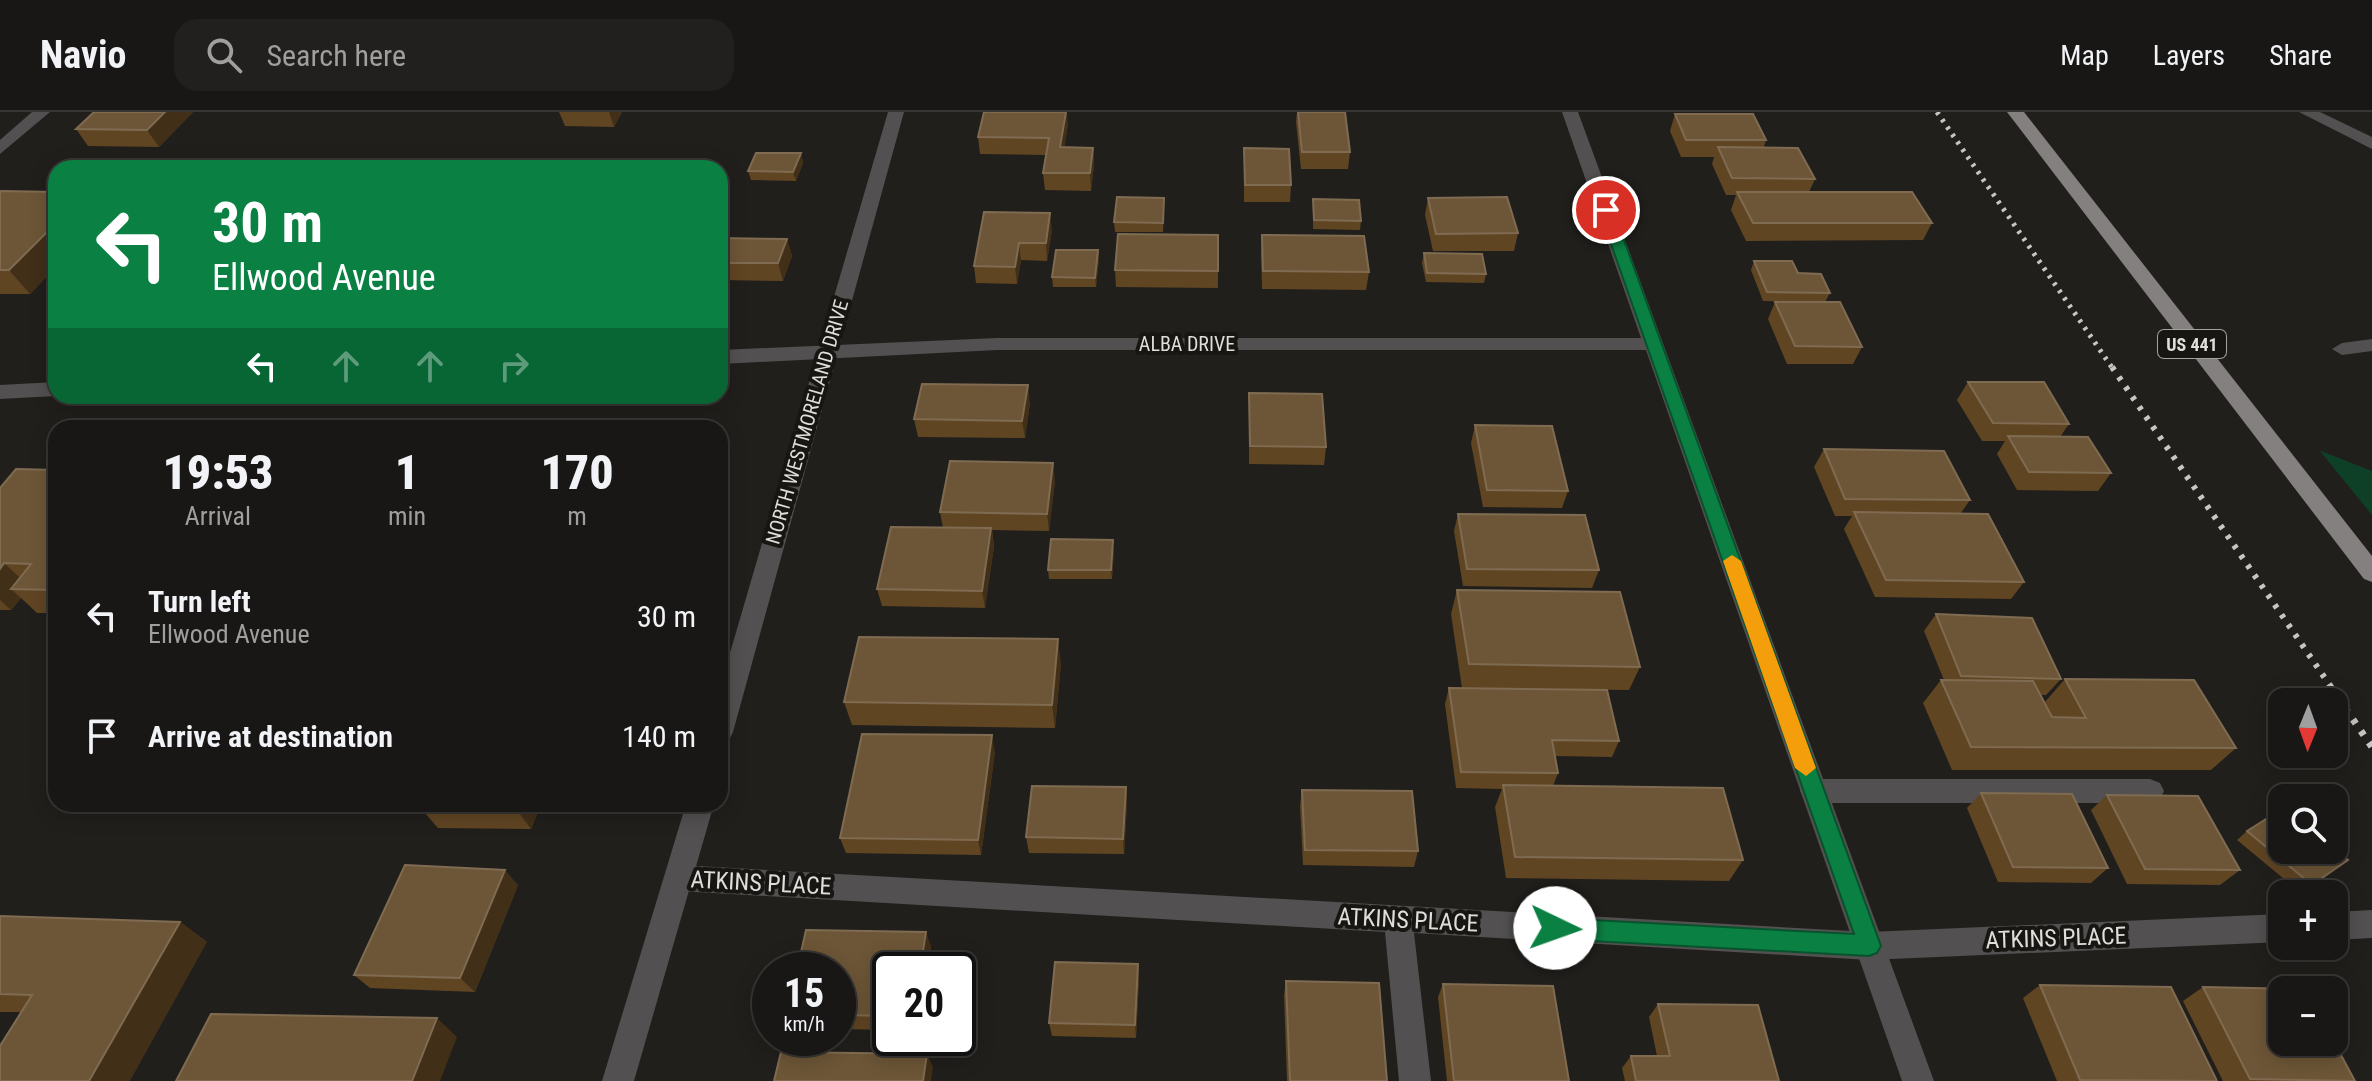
<!DOCTYPE html>
<meta charset="utf-8">
<style>
:root{--surface:#191715;--page:#22201e;--text:#f1f3f6;--muted:#9f9fa0;--line:#373634}
body{margin:0;font-family:"Roboto Condensed",sans-serif;background:var(--page);color:var(--text);height:100vh;display:flex;flex-direction:column;font-size:30px;white-space:nowrap}
*{box-sizing:border-box;margin:0}
p{font-size:26px;color:var(--muted)}
.icon{flex:none;width:44px;height:44px;fill:none;stroke:currentColor;stroke-width:2;stroke-linecap:round;stroke-linejoin:round}
.map{position:relative;flex:1;overflow:hidden}
.side{position:absolute;left:48px;top:308px;width:680px;height:392px;display:flex;flex-direction:column;background:var(--surface);border-radius:24px;box-shadow:0 4px 20px #0003,0 0 0 2px var(--line)}
.side>*{flex:none}
.banner{position:absolute;left:48px;top:48px;width:680px;height:244px;border-radius:24px;box-shadow:0 4px 20px #0003,0 0 0 2px var(--line);background:#0b8043;color:#fff;overflow:hidden}
.needle{width:52px;rotate:181deg}
.controls{position:absolute;left:2268px;top:576px;display:grid;gap:16px}
.controls a{display:grid;place-items:center;width:80px;height:80px;border-radius:16px;background:var(--surface);box-shadow:0 4px 20px #0003,0 0 0 2px var(--line);font-size:40px}
.speed{position:absolute;left:752px;top:840px;display:flex;gap:16px;font-size:40px;font-weight:700;text-align:center}
.speed>*{display:grid;place-content:center;width:104px;height:104px;border-radius:50%;background:var(--surface);box-shadow:0 4px 20px #0003,0 0 0 2px var(--line);line-height:1}
.speed small{font-size:20px;font-weight:400}
.speed .limit{border:4px solid #111;border-radius:12px;background:#fff;color:#111}
.pin{position:absolute;display:grid;place-items:center;width:68px;height:68px;color:#fff;margin:-34px;border:4px solid #fff;border-radius:50%;box-shadow:0 2px 8px #0007}
.me{position:absolute;width:88px;margin:-44px;rotate:93deg;stroke-linejoin:round;filter:drop-shadow(0 0 6px #0008)}
.turn{display:flex;align-items:center;gap:28px;height:168px;padding:0 32px;font-size:36px}
.turn .icon{width:104px;height:104px;stroke-width:2.5}
.turn b{display:block;font-size:56px;line-height:68px}
.lanes{display:flex;align-items:center;height:76px;padding:0 32px;background:#0003;justify-content:center;gap:40px;direction:ltr}
.lanes .off{opacity:.35}
.eta{display:flex;justify-content:space-evenly;align-items:center;height:136px;text-align:center}
.eta b{font-size:48px;font-weight:800;line-height:56px}
ul{padding:0;list-style:none}
li{display:flex;align-items:center;gap:24px;height:120px;padding:0 32px}
li div{flex:1}
li b{display:block;font-size:30px}
li em{font-style:normal}
header{display:flex;align-items:center;gap:48px;box-sizing:border-box;height:112px;padding:0 40px;background:var(--surface);border-bottom:2px solid var(--line)}
header strong{font-size:38px}
nav{display:flex;gap:44px;margin-inline-start:auto;font-size:28px}
.search{width:560px;height:72px;background:var(--page);display:flex;align-items:center;gap:20px;box-sizing:border-box;padding:0 28px;border-radius:24px;color:var(--muted);font-size:30px}
.map>svg:first-child{display:block}
</style>
<header>
<strong>Navio</strong>
<div class="search"><svg class="icon" aria-label="search" viewBox="0 0 24 24"><circle cx="10" cy="10" r="6"/><path d="M15 15l6 6"/></svg>Search here</div>
<nav><a>Map</a><a>Layers</a><a>Share</a></nav>
</header>
<div class="map">
<svg width="2372" height="969" viewBox="0 0 2372 969">
<rect width="100%" height="100%" fill="#211f1c"/>
<path fill="#0e4027" d="M2321 339 2372 359V403L2320 339Z"/>
<g fill="none" stroke-linecap="round" stroke-linejoin="round">
<path fill="#525050" fill-rule="evenodd" d="M1814 667H2150L2160 671 2164 679 2160 687 2150 691H1814L1804 687 1800 679 1804 671Z
M679 753 1869 820 2282 802V830L1869 848 1414 821 1431 969H1399L1385 820 679 779 669 775 665 766 669 757Z
M2372 798V826L2334 828V800Z"/>
<path fill="#525050" fill-rule="evenodd" d="M32 0H50L0 42V28Z
M1562 0H1578L1934 969H1902L1646 238H997L720 252V238L997 226H1641Z
M2299 0H2320L2372 25V37Z
M2372 227V239L2342 243 2332 237 2342 231Z
M56 270V284L0 287V273Z"/>
<path fill="#525050" fill-rule="evenodd" d="M888 0H904L733 620 729 628 720 631V575Z
M686 692H714L634 969H602Z"/>
<path fill="#848080" fill-rule="evenodd" d="M2007 0H2024L2372 444V470L2364 467Z"/>
<path stroke="#c7c6c4" stroke-width="5" stroke-dasharray="3 6" stroke-linecap="butt" d="M1937 0 2113 257"/>
<path stroke="#c7c6c4" stroke-width="6" stroke-dasharray="4 8" stroke-linecap="butt" d="M2112 255 2331 575"/>
<path stroke="#c7c6c4" stroke-width="7" stroke-dasharray="5 9" stroke-linecap="butt" d="M2329 573 2372 635"/>
</g>
<path fill="#604523" d="M94 0H193L159 35 88 34 76 17Z
M559 0H622L614 15 565 14Z
M1297 0H1345L1350 40 1348 57H1301L1296 10Z
M1675 2 1766 28 1764 35 1815 67 1809 80 1932 111 1923 128 1746 129 1731 98 1736 83H1726L1712 52 1714 45H1681L1670 19Z
M1068 12 1064 36H1093L1094 53 1091 79 1045 78 1043 61 1046 43 980 42 978 25Z
M1244 36 1291 73 1290 90H1244Z
M801 41 803 51 796 69 751 68 748 59Z
M0 80H56V155L30 182H0Z
M1428 86 1518 121 1514 139H1433L1425 103Z
M1313 87 1361 109 1360 118 1313 117Z
M1164 95 1163 120H1115L1114 110Z
M984 100 1052 118 1047 149 1021 148 1017 172 976 171 974 154Z
M1218 123V176L1116 175 1115 158Z
M1262 123 1369 160 1366 178 1262 177 1261 140Z
M720 126 787 127 792 144 783 169 720 168Z
M1098 138 1099 147 1096 175H1053L1052 165Z
M1424 141 1486 162 1484 171 1426 170 1422 151Z
M1754 149 1798 161 1830 181 1825 190 1763 189 1751 158Z
M1775 190 1862 235 1853 252H1787L1768 207Z
M1968 270 2069 312 2060 325 2111 361 2098 379 2017 378 1997 342 2005 329H1982L1957 288Z
M1249 281 1326 335 1324 353 1249 352Z
M1030 291 1025 326 918 325 914 307Z
M1475 313 1568 379 1562 396 1483 395 1471 331Z
M1824 337 1970 388 1961 401 2024 470 2011 487 1875 485 1844 417 1852 404H1835L1814 355Z
M56 358V501H37L21 486 11 498H0V376Z
M1055 368 1049 419 992 418 994 434 985 496 882 494 877 477 943 416 940 400Z
M1458 402 1599 458 1592 476 1463 474 1454 419Z
M1114 437 1112 467H1049L1048 458Z
M1457 478 1640 555 1629 578 1462 576 1451 502Z
M1936 502 2061 567 2046 583H2040L2052 605 2045 590 2065 567 2236 636 2211 658H1952L1923 591 1941 568H1944L1924 519Z
M1061 551 1055 616 852 613 844 590Z
M1449 576 1619 629 1612 645 1555 644 1558 661 1553 674 1743 748 1729 769 1506 766 1495 695 1502 677 1456 676 1445 592Z
M995 640 981 743 846 741 840 726Z
M1126 675 1127 691 1124 742 1029 741 1026 725Z
M1302 678 1418 739 1414 755 1303 753 1300 694Z
M1981 681 2108 756 2091 771 1998 770 1967 696Z
M2107 683 2240 758 2220 773 2127 772 2091 698Z
M428 692H541L531 717 438 716 424 700Z
M2247 719 2348 748 2301 781 2237 728Z
M518 773 475 880 370 876 354 863Z
M0 804 180 810 207 830 21 900H0Z
M931 834 928 858H890V918L838 917V858Z
M1139 866 1136 926 1052 924 1049 911Z
M1286 869 1387 969H1287L1284 883Z
M1443 872 1569 969H1447L1438 885Z
M2040 873 2217 969H2057L2023 886Z
M2203 875 2355 969H2223L2183 889Z
M1658 892 1779 969H1625L1622 956 1631 944H1657L1649 905Z"/>
<path fill="#412f18" d="M165 0H193L159 35 147 18Z
M609 0H622L614 15Z
M1066 0H1067L1068 12 1062 53 1060 35Z
M1093 36 1094 53 1091 79 1090 61Z
M801 41 803 51 796 69 793 60Z
M676 47 679 56H672Z
M186 48 191 56H178Z
M1050 101 1052 118 1047 149 1046 131Z
M56 111V155L30 182 9 158Z
M787 127 792 144 783 169 778 151Z
M1019 131 1021 148 1017 172 1015 155Z
M1098 138 1099 147 1096 175 1095 166Z
M1028 273 1030 291 1025 326 1022 309Z
M1053 351 1055 368 1049 419 1047 402Z
M991 416 994 434 985 496 982 479Z
M1113 428 1114 437 1112 467 1111 458Z
M4 451 30 475 11 477 21 486 11 498 0 488V457Z
M1058 527 1061 551 1055 616 1052 593Z
M992 623 995 640 981 743 978 728Z
M1126 675 1127 691 1124 742 1123 727Z
M523 692H541L531 717 519 701Z
M505 758 518 773 475 880 460 866Z
M180 810 207 830 130 969H89Z
M926 820 931 834 928 858H920Z
M1138 852 1139 866 1136 926 1135 913Z
M437 906 457 925 440 969H412Z
M927 942 933 955 931 969H923Z"/>
<path fill="#6d5637" stroke="#7f6b51" stroke-width="2" d="M94 0H165L147 18 76 17Z
M984 0H1066L1060 35 1093 36 1090 61H1043L1049 26 978 25Z
M1298 0H1345L1350 40H1302Z
M1675 2H1753L1766 28H1686Z
M1718 35 1798 36 1815 67 1732 66Z
M1244 36 1289 37 1291 73H1245Z
M756 41H801L793 60 748 59Z
M148 47 186 48 178 56H139Z
M676 47 672 56H578L583 48Z
M1 79 56 80V111L9 158H0V80Z
M1737 80H1912L1932 111H1753Z
M1117 85 1164 86 1163 111 1114 110Z
M1507 85 1518 121 1436 122 1428 86Z
M1313 87 1359 88 1361 109 1314 108Z
M984 100 1050 101 1046 131H1019L1015 155 974 154Z
M1118 122 1218 123V159L1115 158Z
M1262 123 1364 124 1369 160 1263 159Z
M720 126 787 127 778 151H720Z
M1056 138H1098L1095 166 1052 165Z
M1424 141 1482 142 1486 162 1427 161Z
M1754 149H1792L1798 161 1821 162 1830 181 1767 180Z
M1775 190H1840L1862 235 1795 234Z
M1968 270H2044L2069 312 1993 311Z
M922 272 1028 273 1022 309 914 307Z
M1249 281 1322 282 1326 335 1250 334Z
M1475 313 1552 314 1568 379 1487 378Z
M2008 324 2088 325 2111 361 2029 360Z
M1824 337 1944 339 1970 388 1845 387Z
M950 349 1053 351 1047 402 940 400Z
M16 357 56 358V478L11 477 31 452 4 451 0 457V376Z
M1854 400 1988 402 2024 470 1886 468Z
M1458 402 1585 403 1599 458 1467 457Z
M891 415 991 416 982 479 877 477Z
M1051 427 1113 428 1111 458H1048Z
M1457 478 1620 480 1640 555 1469 552Z
M1936 502 2032 506 2061 567 1961 564Z
M859 525 1058 527 1052 593 844 590Z
M2065 567 2194 568 2236 636 1971 635 1941 568 2033 569 2052 605 2086 606Z
M1449 576 1607 578 1619 629 1552 628 1558 661 1461 660Z
M862 622 992 623 978 728 840 726Z
M1503 673 1723 676 1743 748 1515 745Z
M1032 674 1126 675 1123 727 1026 725Z
M1302 678 1412 679 1418 739 1305 738Z
M1981 681 2072 682 2108 756 2013 755Z
M2107 683 2198 684 2240 758 2145 757Z
M428 692H523L519 701 424 700Z
M2282 697V738H2334V737L2348 748 2312 773 2247 719Z
M405 753 505 758 460 866 354 863Z
M0 804 180 810 89 969H0V934L32 883 0 882Z
M806 818 926 820 920 858H890V904L838 903V858H797Z
M1055 850 1138 852 1135 913 1049 911Z
M1286 869 1379 871 1387 969H1290Z
M1443 872 1553 874 1569 969H1454Z
M2040 873 2171 875 2217 969 2080 968Z
M2203 875 2304 877V878H2282V930H2334L2355 969 2250 967Z
M1658 892 1758 893 1779 969H1636L1631 944H1670Z
M211 902 437 906 412 969H176Z
M781 940 927 942 923 969H774Z"/>
<path fill="#0b8043" stroke="#07532c" stroke-width="2" d="M1606 94 1613 98 1881 834 1877 841 1869 844 1555 827 1547 824 1544 816 1547 809 1555 806 1854 822 1599 98Z"/>
<path fill="#f59e0b" d="M1732 443 1741 449 1816 656 1806 664 1795 656 1723 449Z"/>
<g text-anchor="middle" dominant-baseline="central" stroke-width="8" stroke-linejoin="round" paint-order="stroke">
<rect fill="#181613" stroke="#a3a2a0" stroke-width="2" x="2158" y="218" width="68" height="28" rx="6"/>
<g font-size="18" font-weight="bold" fill="#dfdedc">
<text x="2192" y="232">US 441</text>
</g>
<g font-size="20" fill="#dfdedc" stroke="#181613">
<text x="1187" y="232">ALBA DRIVE</text>
<text transform="translate(807 310) rotate(-74)">NORTH WESTMORELAND DRIVE</text>
</g>
<g font-size="24" fill="#dfdedc" stroke="#181613">
<text transform="translate(761 771) rotate(3)">ATKINS PLACE</text>
<text transform="translate(1408 808) rotate(3)">ATKINS PLACE</text>
<text transform="translate(2056 826) rotate(-2)">ATKINS PLACE</text>
</g>
</g>
</svg>
<div class="controls">
<a><svg class="needle" viewBox="-14 -14 28 28"><path d="M0-13l5 13h-10z" fill="#e53935"/><path d="M0 13l5-13h-10z" fill="#9f9fa0"/></svg></a>
<a><svg class="icon" aria-label="search" viewBox="0 0 24 24"><circle cx="10" cy="10" r="6"/><path d="M15 15l6 6"/></svg></a>
<a>+</a>
<a>−</a>
</div>
<div class="speed"><div>15<small>km/h</small></div><div class="limit">20</div></div>
<div class="pin" style="left:1606px;top:98px;background:#d93025"><svg class="icon" aria-label="arrive" viewBox="0 0 24 24"><path d="M6 21V4h12l-3 4 3 4H6"/></svg></div>
<svg class="me" style="left:1555px;top:816px" viewBox="-20 -20 40 40"><circle r="19" fill="#fff"/><path d="M0-13L10 11 0 6-10 11z" fill="#0b8043"/></svg>
<div class="banner">
<div class="turn"><svg class="icon" aria-label="left" viewBox="0 0 24 24"><path d="M17 20v-9H6M10 6l-5 5 5 5"/></svg><div><b>30 m</b>Ellwood Avenue</div></div>
<div class="lanes"><svg class="icon" aria-label="left" viewBox="0 0 24 24"><path d="M17 20v-9H6M10 6l-5 5 5 5"/></svg><svg class="icon off" aria-label="ahead" viewBox="0 0 24 24"><path d="M12 20V5M6 11l6-6 6 6"/></svg><svg class="icon off" aria-label="ahead" viewBox="0 0 24 24"><path d="M12 20V5M6 11l6-6 6 6"/></svg><svg class="icon off" aria-label="right" viewBox="0 0 24 24"><path d="M7 20v-9h11M14 6l5 5-5 5"/></svg></div>
</div>
<section class="side">
<div class="eta">
<div><b>19:53</b><p>Arrival</p></div>
<div><b>1</b><p>min</p></div>
<div><b>170</b><p>m</p></div>
</div>
<ul>
<li><svg class="icon" aria-label="left" viewBox="0 0 24 24"><path d="M17 20v-9H6M10 6l-5 5 5 5"/></svg><div><b>Turn left</b><p>Ellwood Avenue</p></div><em>30 m</em></li>
<li><svg class="icon" aria-label="arrive" viewBox="0 0 24 24"><path d="M6 21V4h12l-3 4 3 4H6"/></svg><div><b>Arrive at destination</b></div><em>140 m</em></li>
</ul>
</section>
</div>
